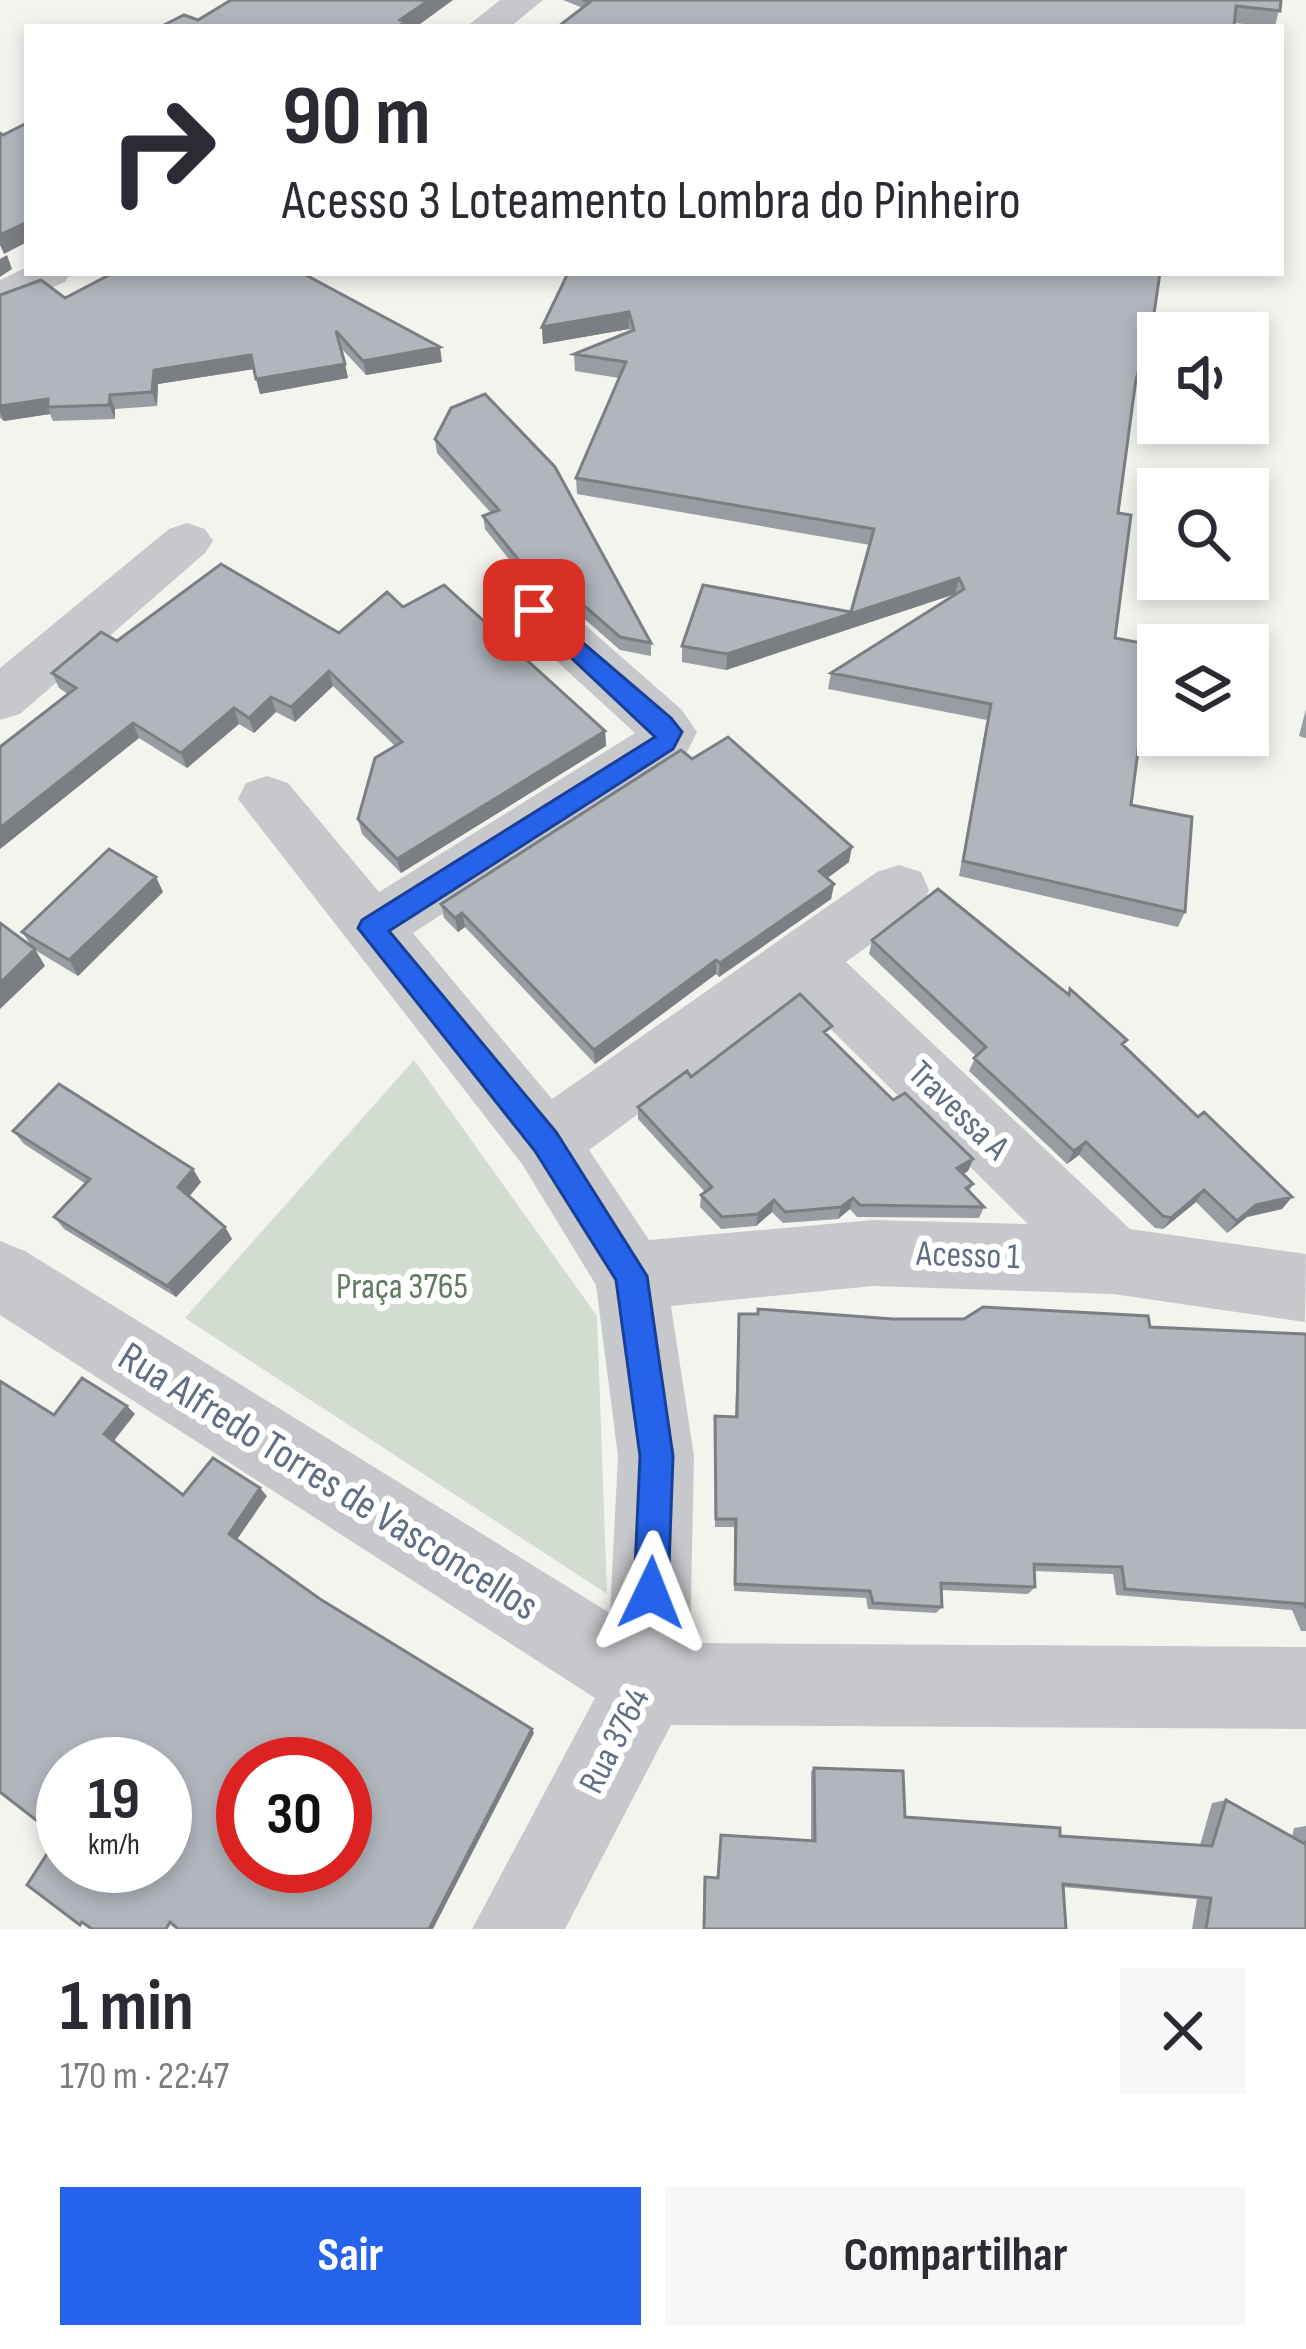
<!DOCTYPE html>
<html lang="pt">
<meta charset="utf-8">
<style>
:root{--surface:#fff;--page:#f7f7f7;--text:#2b2b33;--muted:#7c7c81;--accent:#2563eb}
body{margin:0;font-family:"Sofia Sans Condensed",sans-serif;background:var(--page);color:var(--text);height:100vh;display:flex;flex-direction:column;font-size:45px;white-space:nowrap}
*{box-sizing:border-box;margin:0}
p{font-size:39px;color:var(--muted)}
.icon{flex:none;width:66px;height:66px;fill:none;stroke:currentColor;stroke-width:2;stroke-linecap:round;stroke-linejoin:round}
.map{position:relative;height:1929px;overflow:hidden}
.details{display:flex;flex-direction:column;background:var(--surface);flex:1}
.details>*{flex:none}
.hud{position:absolute;left:24px;top:24px;width:1260px;height:252px;border-radius:0px;box-shadow:0 6px 18px #0003;background:#fff;color:var(--text);overflow:hidden}
.fabs{position:absolute;left:1137px;top:312px;display:grid;gap:24px}
.fabs a{display:grid;place-items:center;width:132px;height:132px;border-radius:0px;background:var(--surface);box-shadow:0 6px 18px #0003;font-size:60px}
.speed{position:absolute;left:36px;top:1737px;display:flex;gap:24px;font-size:60px;font-weight:700;text-align:center}
.speed>*{display:grid;place-content:center;width:156px;height:156px;border-radius:50%;background:var(--surface);box-shadow:0 6px 18px #0003;line-height:1}
.speed small{font-size:30px;font-weight:400}
.speed .limit{border:18px solid #d22;background:#fff;color:#111}
.pin{position:absolute;display:grid;place-items:center;width:102px;height:102px;color:#fff;margin:-51px;border-radius:24px;box-shadow:0 6px 18px #0006}
.me{position:absolute;width:132px;margin:-66px;rotate:2deg;stroke-linejoin:round;filter:drop-shadow(0 0 9px #0008)}
.turn{display:flex;align-items:center;gap:42px;height:252px;padding:0 60px;font-size:54px}
.turn .icon{width:156px;height:156px;stroke-width:2.5}
.turn b{display:block;font-size:84px;line-height:102px}
.round{display:grid;place-items:center;flex:none;width:126px;height:126px;border-radius:0px;background:var(--page)}
.overview{display:flex;align-items:center;justify-content:space-between;height:204px;padding:0 60px}
h1{font-size:72px;font-weight:700;line-height:90px}
.action{display:flex;gap:24px;margin-top:auto;padding:24px 60px}
.action a{flex:1;height:138px;border-radius:0px;background:var(--accent);color:#fff;font-size:48px;font-weight:700;line-height:138px;text-align:center}
.action a+a{background:var(--page);color:var(--text)}
.map>svg:first-child{display:block}
</style>
<div class="map">
<svg width="1306" height="1929" viewBox="0 0 1306 1929">
<rect width="100%" height="100%" fill="#f4f4ef"/>
<path fill="#d3dcd0" d="M414 1060 597 1316 607 1594 185 1318Z"/>
<g fill="none" stroke-linecap="round" stroke-linejoin="round">
<path fill="#c6c8cc" fill-rule="evenodd" d="M500 0H543L510 27H466Z
M27 267V273H71L65 282 0 310V280Z
M187 523 205 529 213 541 205 553 20 714 0 720V668L169 529Z
M534 591 553 597 682 710 697 732 684 758 413 933 552 1099 877 872 899 865 921 872 929 890 921 908 846 962 1130 1229 1306 1254 1305 1322 1113 1294 873 1286 671 1306 694 1456 690 1643 1306 1647V1729L671 1725 565 1929H472L595 1698 0 1315V1241L25 1251 610 1613 618 1456 596 1285 522 1164 238 799 246 783 267 776 288 783 379 892 635 733 515 623 507 610 515 597ZM798 997 1028 1224 873 1220 649 1240 589 1150Z"/>
</g>
<path fill="#979da2" d="M563 0H1281L1275 27 1234 23 583 8Z
M113 273H310L311 278 442 362 366 375 341 348 348 378 260 394 254 369 158 384 157 406 115 409V419L53 421 50 414 4 421 0 418V295L65 298Z
M568 273 1136 381 1118 513 1115 638 1131 805 1185 912 1178 927 959 876 987 720 828 689 831 673 955 594 726 670 682 662V646L851 612 870 545 577 494 576 478 619 378 575 371 574 354 630 331 629 329 543 344 542 327Z
M435 439 651 643V656L620 650 556 594 531 587 485 529 483 516 491 513 437 453Z
M403 607 605 731 606 746 401 873 362 834 358 819 395 746 333 686 295 722 276 712 254 733 239 724 187 768 139 738 0 849V747L68 694 59 688 52 673 117 641 339 633Z
M1306 709V738L1299 736Z
M692 759 849 862 827 878 834 884 831 899 719 977 716 974 595 1064 465 927 458 932 444 918 441 904Z
M156 877 163 892 78 976 35 950 45 966 22 932Z
M872 940 1067 994 1070 989 1124 1045 1198 1117 1292 1197 1282 1209 1247 1217 1227 1233 1196 1202 1163 1229 1155 1228 1079 1155 1067 1164 969 1071 976 1056 869 954Z
M830 1037 893 1100 973 1159 968 1171 963 1174 973 1184 969 1191 984 1207 979 1218 857 1217 850 1209 838 1219 783 1223 772 1212 756 1226 721 1229 700 1207 701 1195 705 1192 638 1119V1107L691 1077Z
M13 1131 201 1182 189 1197 225 1227 232 1239 176 1297 64 1229 54 1217 86 1184 24 1144Z
M739 1314 1306 1334V1631H1301L1292 1610 1116 1595 1113 1574 1034 1571 1035 1587 1028 1594 941 1590 942 1607 936 1613 868 1609 866 1598 734 1591V1527H715L714 1425 715 1416 735 1417Z
M814 1768 905 1817 1060 1836 1200 1845 1212 1803 1226 1800 1292 1837 1294 1828 1306 1826V1929H1192L1197 1899 1063 1887 1066 1929H703L704 1879 705 1877 717 1878 721 1835 811 1841V1772Z"/>
<path fill="#7b7f84" d="M429 0H453L416 27H397L400 20Z
M27 222V242L4 254 0 245V235Z
M7 255 12 269 0 277V259Z
M629 312V329L543 344 542 327Z
M440 347 442 362 366 375 363 361Z
M251 355 254 369 158 384 157 406 152 392 154 370Z
M345 364 348 378 260 394 256 379Z
M110 395 115 409V419L109 405Z
M48 399V407L50 414 4 421 0 412V406Z
M959 578 955 594 726 670 727 654Z
M329 671 333 686 295 722 291 707Z
M271 697 276 712 254 733 249 718Z
M234 708 239 724 187 768 181 753Z
M133 723 139 738 0 849V828Z
M605 731 606 746 401 873 397 859Z
M852 847 849 862 817 886 819 871Z
M156 877 163 892 78 976 69 960Z
M834 884 831 899 719 977 720 963Z
M462 913 465 927 458 932 455 918Z
M35 949 45 966 0 1009V983Z
M716 960V974L595 1064 594 1050Z
M1086 1142 1079 1155 1067 1164 1074 1151Z
M973 1159 968 1171 953 1180 957 1168Z
M193 1169 201 1182 186 1200 178 1187Z
M1204 1190 1196 1202 1163 1229 1171 1218Z
M1292 1197 1282 1209 1247 1217 1227 1233 1237 1221 1256 1205Z
M853 1198 850 1209 838 1219 841 1207Z
M774 1200 772 1212 756 1226 758 1214Z
M225 1227 232 1239 176 1297 167 1286Z
M127 1406 135 1414 113 1442 104 1434Z
M260 1488 267 1496 236 1541 229 1534Z
M532 1729 534 1733 433 1929H429Z"/>
<path fill="#b0b6bc" stroke="#7b7f84" stroke-width="3" fill-rule="evenodd" d="M231 0H429L400 20 405 22 397 27H160L184 15 198 20Z
M583 0H1281L1280 11 1236 6 1234 27 559 26 590 2Z
M27 123V222L0 235V133L3 135Z
M113 273H302L440 347 363 361 336 331 345 364 256 379 251 355 154 370 152 392 110 395 109 405 48 407V399L0 406V295L41 280 65 298Z
M568 273H1160L1151 334 1136 379 1118 513 1131 515 1115 638 1147 644 1151 650 1131 805 1192 817 1185 912 963 861 991 704 831 673 964 589 959 578 727 654 682 646 703 585 851 612 874 529 576 478 626 362 574 354 634 330 629 312 542 327Z
M485 394 555 467 651 643 620 637 555 580 530 574 483 516 499 510 435 439 451 408Z
M221 564 339 633 387 592 403 607 444 585 605 731 397 859 358 819 375 758 402 742 329 671 291 707 271 697 249 718 234 708 181 753 133 723 0 828V747L76 688 52 673 101 632 117 641Z
M728 737 852 847 819 871 834 884 720 963 716 960 594 1050 462 913 455 918 441 904 681 750 692 759Z
M109 849 156 877 69 960 22 932Z
M938 889 1069 995 1070 989 1127 1040 1122 1044 1198 1117 1204 1112 1292 1197 1256 1205 1237 1221 1204 1190 1171 1218 1163 1216 1086 1142 1074 1151 974 1058 986 1047 872 940Z
M0 923 35 949 0 983Z
M800 994 832 1026 824 1032 893 1100 905 1093 973 1159 957 1168 973 1184 966 1188 984 1207 860 1205 853 1198 841 1207 785 1212 774 1200 758 1214 722 1217 701 1195 712 1187 638 1107 687 1071 691 1077Z
M59 1084 193 1169 178 1187 225 1227 167 1286 54 1217 90 1179 13 1131Z
M983 1307 1148 1316 1150 1327 1306 1334V1608L1304 1604 1125 1589 1122 1567 1034 1564 1035 1587 941 1583 942 1607 873 1603 870 1591 735 1584 736 1519H716L715 1416 737 1417 739 1314H758V1309L893 1319H964Z
M82 1378 127 1406 104 1434 183 1495 213 1458 260 1488 229 1534 320 1599 532 1729 429 1929H178L170 1922 166 1929H92L82 1922 80 1925 27 1885 58 1837 0 1792V1381L54 1415ZM63 1764H165V1866H63ZM243 1764H345V1866H243Z
M814 1768 903 1771 905 1817 1060 1828V1836L1212 1846 1226 1800 1305 1844 1306 1841V1929H1206L1211 1898 1063 1884 1066 1929H704L705 1877 718 1878 721 1835 815 1841Z"/>
<path fill="#2563eb" stroke="#184099" stroke-width="3" d="M534 601 671 718 682 732 673 749 389 931 556 1132 647 1276 673 1456 668 1593 663 1605 651 1610 639 1605 634 1593 640 1456 616 1280 535 1151 358 928 362 920 655 737 526 615V604Z"/>
<g text-anchor="middle" dominant-baseline="central" stroke-width="12" stroke-linejoin="round" paint-order="stroke">
<g font-size="36" fill="#606f83" stroke="#fff">
<text transform="translate(958 1111) rotate(44)">Travessa A</text>
<text transform="translate(968 1256) rotate(2)">Acesso 1</text>
<text transform="translate(615 1741) rotate(-63)">Rua 3764</text>
</g>
<g font-size="36" fill="#617a60" stroke="#fff">
<text x="402" y="1287">Praça 3765</text>
</g>
<g font-size="42" fill="#606f83" stroke="#fff">
<text transform="translate(328 1482) rotate(32)">Rua Alfredo Torres de Vasconcellos</text>
</g>
</g>
</svg>
<div class="fabs">
<a><svg class="icon" aria-label="sound" viewBox="0 0 24 24"><path d="M4 9h4l5-4v14l-5-4H4zM17 9q2 3 0 6"/></svg></a>
<a><svg class="icon" aria-label="search" viewBox="0 0 24 24"><circle cx="10" cy="10" r="6"/><path d="M15 15l6 6"/></svg></a>
<a><svg class="icon" aria-label="layers" viewBox="0 0 24 24"><path d="M12 4l9 5-9 5-9-5zM3 14l9 5 9-5"/></svg></a>
</div>
<div class="speed"><div>19<small>km/h</small></div><div class="limit">30</div></div>
<div class="pin" style="left:534px;top:610px;background:#d93025"><svg class="icon" aria-label="arrive" viewBox="0 0 24 24"><path d="M6 21V4h12l-3 4 3 4H6"/></svg></div>
<svg class="me" style="left:651px;top:1593px" viewBox="-20 -20 40 40"><path d="M0-17L14 15 0 8-14 15z" fill="#2563eb" stroke="#fff" stroke-width="4"/></svg>
<div class="hud">
<div class="turn"><svg class="icon" aria-label="right" viewBox="0 0 24 24"><path d="M7 20v-9h11M14 6l5 5-5 5"/></svg><div><b>90 m</b>Acesso 3 Loteamento Lombra do Pinheiro</div></div>
</div>
</div>
<section class="details">
<div class="overview"><div><h1>1 min</h1><p>170 m · 22:47</p></div><a class="round"><svg class="icon" aria-label="close" viewBox="0 0 24 24"><path d="M6 6l12 12M18 6L6 18"/></svg></a></div>
<div class="action"><a>Sair</a><a>Compartilhar</a></div>
</section>
